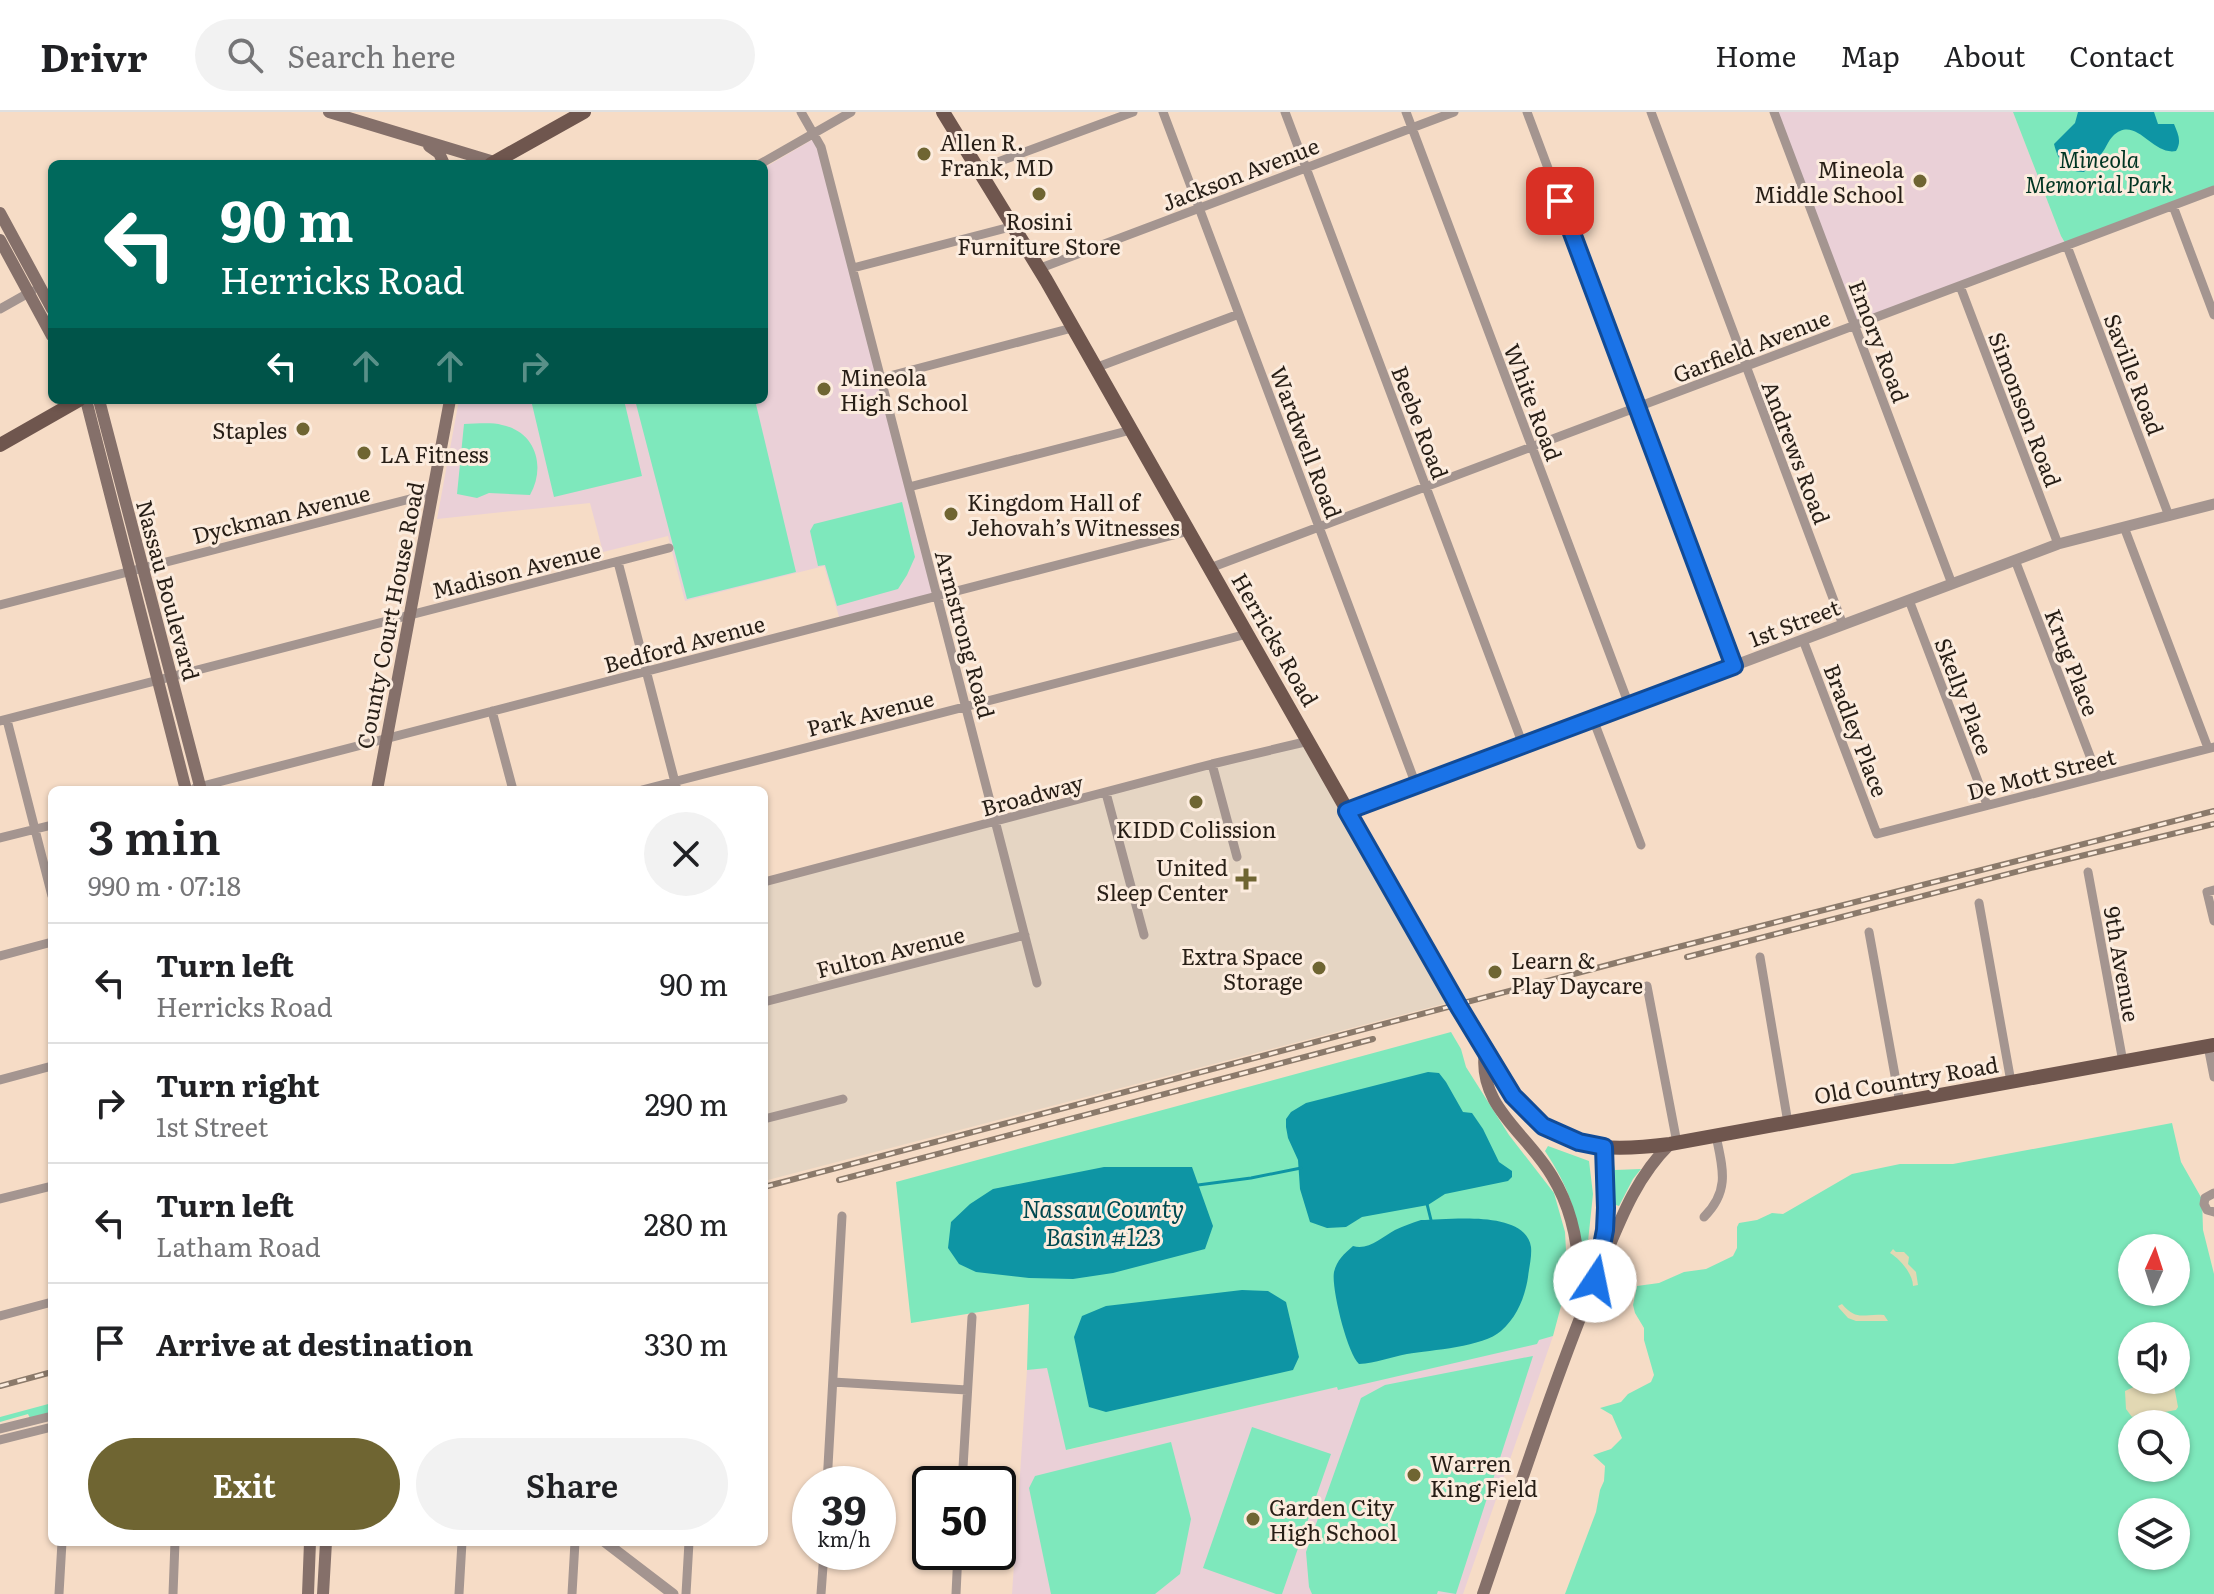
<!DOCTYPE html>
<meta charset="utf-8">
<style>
:root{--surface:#fff;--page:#f2f2f2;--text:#202124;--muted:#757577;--line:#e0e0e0;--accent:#6f6532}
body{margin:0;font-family:Literata,serif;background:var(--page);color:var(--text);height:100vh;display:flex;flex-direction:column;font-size:30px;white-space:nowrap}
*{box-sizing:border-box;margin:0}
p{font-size:26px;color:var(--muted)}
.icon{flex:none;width:44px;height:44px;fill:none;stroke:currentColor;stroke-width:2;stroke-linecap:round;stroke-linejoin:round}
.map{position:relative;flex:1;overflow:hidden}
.drawer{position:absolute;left:48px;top:674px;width:720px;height:760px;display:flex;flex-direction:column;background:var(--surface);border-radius:12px;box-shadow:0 2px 6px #0004}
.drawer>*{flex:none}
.guide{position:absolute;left:48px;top:48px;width:720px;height:244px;border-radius:12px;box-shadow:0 2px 6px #0004;background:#00695c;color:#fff;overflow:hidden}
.needle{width:52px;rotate:3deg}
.controls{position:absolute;left:2118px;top:1122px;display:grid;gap:16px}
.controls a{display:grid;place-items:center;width:72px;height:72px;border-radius:50%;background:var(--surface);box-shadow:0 2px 6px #0004;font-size:40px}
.speed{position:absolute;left:792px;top:1354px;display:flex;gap:16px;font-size:40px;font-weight:700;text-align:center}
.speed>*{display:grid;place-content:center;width:104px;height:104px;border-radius:50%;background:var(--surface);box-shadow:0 2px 6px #0004;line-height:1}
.speed small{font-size:20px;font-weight:400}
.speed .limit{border:4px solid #111;border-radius:12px;background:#fff;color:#111}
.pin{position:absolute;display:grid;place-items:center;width:68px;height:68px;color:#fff;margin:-34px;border-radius:16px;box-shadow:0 4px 12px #0006}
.me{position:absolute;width:88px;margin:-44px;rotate:11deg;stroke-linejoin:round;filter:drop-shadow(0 0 6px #0008)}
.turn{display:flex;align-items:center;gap:28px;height:168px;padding:0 40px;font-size:36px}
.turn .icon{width:104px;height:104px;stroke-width:2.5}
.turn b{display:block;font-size:56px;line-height:68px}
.lanes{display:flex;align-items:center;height:76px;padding:0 40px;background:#0003;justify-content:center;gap:40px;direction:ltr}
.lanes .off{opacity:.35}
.round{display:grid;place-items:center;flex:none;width:84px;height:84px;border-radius:42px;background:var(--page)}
.head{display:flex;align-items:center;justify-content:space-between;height:136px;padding:0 40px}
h1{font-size:48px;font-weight:600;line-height:60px}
.button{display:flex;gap:16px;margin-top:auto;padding:16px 40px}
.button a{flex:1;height:92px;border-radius:48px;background:var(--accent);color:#fff;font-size:32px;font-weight:600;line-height:92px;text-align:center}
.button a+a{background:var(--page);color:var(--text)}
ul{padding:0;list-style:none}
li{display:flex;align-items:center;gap:24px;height:120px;padding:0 40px;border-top:2px solid var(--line)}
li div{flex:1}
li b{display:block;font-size:30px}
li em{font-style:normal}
header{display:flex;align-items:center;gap:48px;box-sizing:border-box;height:112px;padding:0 40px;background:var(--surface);border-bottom:2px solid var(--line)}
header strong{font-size:38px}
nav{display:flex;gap:44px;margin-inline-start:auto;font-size:28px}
.search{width:560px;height:72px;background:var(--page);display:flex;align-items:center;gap:20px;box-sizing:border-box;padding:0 28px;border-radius:44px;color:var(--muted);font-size:30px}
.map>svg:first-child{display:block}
</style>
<header>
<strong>Drivr</strong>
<div class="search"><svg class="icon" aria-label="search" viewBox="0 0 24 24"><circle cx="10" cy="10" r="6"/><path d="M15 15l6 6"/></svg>Search here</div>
<nav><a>Home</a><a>Map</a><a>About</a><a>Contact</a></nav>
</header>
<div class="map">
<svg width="2214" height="1482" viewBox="0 0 2214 1482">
<rect width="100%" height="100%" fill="#f6dcc6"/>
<path fill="#e5d5c3" d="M1308 630 1455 889 764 1069V770Z"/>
<path fill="#ead0d7" d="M1774 0H2013L2061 124 2067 134 1855 213Z
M815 26 935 483 840 508 824 454 685 489 668 424 603 440 590 391 437 407 459 288H764V56Z
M1553 1224 1463 1482H1012L1027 1258 1047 1255 1067 1338Z"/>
<path fill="#7ee8bc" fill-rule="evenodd" d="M2013 0H2214V78L2067 134 2061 124Z
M531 288H624L642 364 554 385Z
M635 288H755L796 460 687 487Z
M464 312C476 312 491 310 502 313 536 320 546 355 530 383L489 381 477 386 457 382Z
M902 390 915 445 907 463 898 477 837 494 825 453 818 454 810 419 814 412Z
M1451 920 1461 937 1466 955 1509 1023 1554 1081 1565 1120 1567 1157 1561 1194 1553 1224 1539 1228 1537 1232 1338 1278 1337 1275 1066 1338 1047 1256 1027 1258 1029 1192 911 1211 896 1070Z
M2172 1011 2181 1050 2202 1087 2203 1118 2214 1162V1482H1565L1596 1400 1600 1378 1604 1369 1605 1354 1593 1343 1611 1337 1622 1326 1612 1303 1600 1296 1621 1290 1628 1282 1651 1270 1654 1263 1644 1228V1216L1635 1201 1633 1193 1637 1174 1659 1171 1684 1160 1706 1157 1733 1144 1737 1136V1115L1739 1111 1757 1108 1772 1101 1783 1102 1852 1062 1900 1052H1953ZM2132 1136H2176V1180H2132ZM2132 1224H2176V1268H2132ZM2132 1312H2176V1356H2132ZM2132 1400H2176V1444H2132Z
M1548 1034 1589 1049 1593 1082 1587 1139 1581 1138C1575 1095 1569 1076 1545 1039Z
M1614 1053 1615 1058 1641 1057 1633 1067 1619 1094 1613 1092 1612 1054Z
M1533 1244 1456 1482 1438 1479 1437 1482H1312L1309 1475 1306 1440 1361 1286 1385 1273Z
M52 1291V1300L30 1306 28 1302 0 1310V1305Z
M1252 1315 1331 1342 1282 1482H1276L1203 1456Z
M1171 1330 1191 1407 1180 1462 1155 1482H1051L1029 1376 1035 1364Z"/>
<path fill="#e2d8b3" d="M1893 1137 1896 1140H1904L1909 1145 1908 1152 1916 1160 1918 1173 1913 1174C1913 1162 1900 1147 1890 1141Z
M1842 1192C1857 1210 1864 1201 1884 1203L1888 1209H1856L1848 1206 1839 1196 1838 1194Z
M2158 1268H2173L2178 1295 2176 1298 2142 1304 2138 1302 2132 1305 2126 1297 2125 1279 2140 1272Z"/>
<path fill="#0e95a4" d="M2078 0H2154L2158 12H2174C2178 22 2182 29 2176 39 2152 44 2136 2 2113 24 2108 29 2106 36 2102 41 2097 48 2090 54 2084 60 2065 60 2058 48 2054 32L2075 11Z
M1428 960 1439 961 1446 970 1463 1000 1472 1001 1483 1017 1499 1050 1512 1059V1065L1508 1069 1445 1082 1428 1093 1362 1105 1346 1115 1327 1116 1310 1110 1300 1077 1298 1048 1288 1026 1286 1015V1007L1291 1000 1306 991Z
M1104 1055H1192L1213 1114 1205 1137 1113 1161 1073 1167 1029 1166 976 1160 959 1152 948 1136 951 1110 970 1092 993 1077Z
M1421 1108C1448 1108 1525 1097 1531 1135 1532 1144 1529 1156 1528 1165 1525 1185 1517 1205 1501 1219 1483 1235 1432 1238 1407 1242 1391 1245 1376 1251 1359 1252 1347 1241 1331 1175 1334 1160 1337 1148 1344 1142 1353 1134 1368 1139 1382 1125 1395 1118 1403 1114 1412 1111 1421 1108Z
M1242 1178 1268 1179 1286 1190 1299 1245 1293 1258 1106 1300 1089 1295 1074 1225 1082 1204 1106 1194Z"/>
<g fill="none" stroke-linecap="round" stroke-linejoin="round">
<path stroke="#0e95a4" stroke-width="3" d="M1198 1073 1251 1066 1301 1056
M1427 1092 1431 1108"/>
<path stroke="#a49590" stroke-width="9" d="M801 0 821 35 1037 871
M1163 0 1416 673
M1285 0 1523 633
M1406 0 1629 593
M1527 0 1734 554
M1651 0 1843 513
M1774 0 1952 472
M760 52 851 0
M979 57 1133 0
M2173 94 2214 203
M2067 134 2169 404
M853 156 1014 114
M1038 157 1454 0
M1960 174 2058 432
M0 197 32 179
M1095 256 1239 202
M882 266 1072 216
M909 375 1131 318
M2124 415 2208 636
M2015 448 2098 665
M618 450 677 678
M1210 456 2214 78
M1909 488 1987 693
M0 493 433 381
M1803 528 1877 722 2214 635
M492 599 513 678
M1593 607 1641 733
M7 608 52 784
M0 609 669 436
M1212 652 1237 745
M195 676 1189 419
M642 678 1247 522
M1106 681 1144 823
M0 726 52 713
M2088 760 2123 950
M764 770 1212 652 1309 629
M2214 778 2207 780 2214 809
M1979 791 2011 970
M1869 820 1900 991
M0 844 52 830
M1760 845 1788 1011
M1647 874 1677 1031
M764 890 1025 823
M2208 934 2214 965
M0 968 52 954
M764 1007 843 987
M2214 1081 2205 1086 2204 1092 2207 1098 2214 1100
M0 1087 52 1074
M1704 1105C1730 1079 1723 1057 1716 1024
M0 1204 52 1190
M833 1270 967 1278
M0 1317 52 1304
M0 1328 52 1315
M827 1372 842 1104
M962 1372 972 1205
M59 1482 62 1430
M173 1482 175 1430
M459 1482 462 1430
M572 1482 575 1430
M686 1482 689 1430
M821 1482 824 1440
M956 1482 958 1440"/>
<path stroke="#a49590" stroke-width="11" d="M1347 699 2058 432 2214 392
M605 1430 673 1482"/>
<path stroke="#85706a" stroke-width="12" d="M329 0 494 50V52
M429 34 439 41 444 52
M0 101 52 197
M0 128 52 224
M86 288 186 678
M99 288 201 678
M377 678 450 288
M1485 939C1477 994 1527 1021 1552 1064 1577 1105 1582 1154 1577 1200
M1600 1143 1606 1096 1604 1035
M308 1482 310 1430
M323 1482 326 1430
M1483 1482C1520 1374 1555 1265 1599 1159 1618 1114 1634 1067 1670 1032"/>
<path stroke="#6f564e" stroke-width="14" d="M943 0 1046 168 1459 895C1494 953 1525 1028 1602 1035 1625 1037 1647 1035 1670 1032L2214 933
M491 52 584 0
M0 333 79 288"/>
<defs>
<path id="rail" d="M1687 845 2035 755 2214 712
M839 1068 1373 927
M764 1075 1623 849 2214 699
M0 1274 52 1260"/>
</defs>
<use href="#rail" stroke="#8b7a6b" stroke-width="6"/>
<use href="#rail" stroke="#fcecde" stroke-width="3" stroke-dasharray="9" stroke-linecap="butt"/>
</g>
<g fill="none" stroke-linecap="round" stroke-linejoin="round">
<defs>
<path id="route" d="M1560 89 1734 554 1347 699 1459 895 1513 984 1543 1014 1579 1030 1604 1035 1606 1096 1605 1118 1595 1169"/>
</defs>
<use href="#route" stroke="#114b97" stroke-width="20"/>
<use href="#route" stroke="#1a73e8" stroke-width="14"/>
</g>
<g fill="#6f6532" stroke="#fcecde" stroke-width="3">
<circle cx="924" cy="42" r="8"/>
<circle cx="1920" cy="69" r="8"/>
<circle cx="1039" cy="82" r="8"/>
<circle cx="824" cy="277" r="8"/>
<circle cx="303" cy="317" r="8"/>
<circle cx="364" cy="341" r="8"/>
<circle cx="951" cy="402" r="8"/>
<circle cx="1196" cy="690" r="8"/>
<path d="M1242 755h8v8h8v8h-8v8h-8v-8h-8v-8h8z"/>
<circle cx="1319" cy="856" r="8"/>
<circle cx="1495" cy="860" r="8"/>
<circle cx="1414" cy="1363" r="8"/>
<circle cx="1253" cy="1407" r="8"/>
</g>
<g text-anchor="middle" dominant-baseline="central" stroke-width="6" stroke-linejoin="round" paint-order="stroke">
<g font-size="22" fill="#271e16" stroke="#fcecde" text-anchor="start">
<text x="940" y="29">Allen R.<tspan x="940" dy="25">Frank, MD</tspan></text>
<text x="1904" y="56" text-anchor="end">Mineola<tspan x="1904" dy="25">Middle School</tspan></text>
<text x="1039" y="108" text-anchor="middle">Rosini<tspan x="1039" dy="25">Furniture Store</tspan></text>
<text x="840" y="264">Mineola<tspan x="840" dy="25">High School</tspan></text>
<text x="287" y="317" text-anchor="end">Staples</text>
<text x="380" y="341">LA Fitness</text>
<text x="967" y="389">Kingdom Hall of<tspan x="967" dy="25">Jehovah’s Witnesses</tspan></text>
<text x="1196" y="716" text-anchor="middle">KIDD Colission</text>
<text x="1228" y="754" text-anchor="end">United<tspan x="1228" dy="25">Sleep Center</tspan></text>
<text x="1303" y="843" text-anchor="end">Extra Space<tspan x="1303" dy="25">Storage</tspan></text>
<text x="1511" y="847">Learn &amp;<tspan x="1511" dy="25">Play Daycare</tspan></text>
<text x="1430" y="1350">Warren<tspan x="1430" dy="25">King Field</tspan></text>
<text x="1269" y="1394">Garden City<tspan x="1269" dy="25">High School</tspan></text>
</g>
<g font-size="22" font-style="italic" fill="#003523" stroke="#fcecde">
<text x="2099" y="46">Mineola<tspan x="2099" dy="25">Memorial Park</tspan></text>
</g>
<g font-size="22" fill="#271e16" stroke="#fcecde">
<text transform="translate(1240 61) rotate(-21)">Jackson Avenue</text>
<text transform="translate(1880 229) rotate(69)">Emory Road</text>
<text transform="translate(1751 233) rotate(-21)">Garfield Avenue</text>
<text transform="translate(2135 262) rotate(69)">Saville Road</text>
<text transform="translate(1534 290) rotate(69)">White Road</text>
<text transform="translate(2026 297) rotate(69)">Simonson Road</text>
<text transform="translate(1421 310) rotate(69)">Beebe Road</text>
<text transform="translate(1307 330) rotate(69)">Wardwell Road</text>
<text transform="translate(1797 340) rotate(69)">Andrews Road</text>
<text transform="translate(281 401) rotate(-14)">Dyckman Avenue</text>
<text transform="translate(516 457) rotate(-14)">Madison Avenue</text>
<text transform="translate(169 478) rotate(75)">Nassau Boulevard</text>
<text transform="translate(389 503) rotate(-79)">County Court House Road</text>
<text transform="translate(1794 510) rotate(-21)">1st Street</text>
<text transform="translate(966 522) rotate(75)">Armstrong Road</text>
<text transform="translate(1276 527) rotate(60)">Herricks Road</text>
<text transform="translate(684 531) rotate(-15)">Bedford Avenue</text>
<text transform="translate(2073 550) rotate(69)">Krug Place</text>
<text transform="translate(1965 584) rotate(69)">Skelly Place</text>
<text transform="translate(870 600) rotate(-14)">Park Avenue</text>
<text transform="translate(1857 618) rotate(69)">Bradley Place</text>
<text transform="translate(2041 661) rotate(-14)">De Mott Street</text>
<text transform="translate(1032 682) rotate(-15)">Broadway</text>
<text transform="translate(890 839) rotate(-14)">Fulton Avenue</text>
<text transform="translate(2123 852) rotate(80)">9th Avenue</text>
<text transform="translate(1906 967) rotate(-10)">Old Country Road</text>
</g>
<g font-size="24" font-style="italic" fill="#00484f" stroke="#fcecde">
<text x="1103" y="1095">Nassau County<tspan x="1103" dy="28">Basin #123</tspan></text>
</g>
</g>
</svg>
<div class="controls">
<a><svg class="needle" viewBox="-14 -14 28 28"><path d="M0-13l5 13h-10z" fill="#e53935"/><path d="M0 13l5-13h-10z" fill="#757577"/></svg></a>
<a><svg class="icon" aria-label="sound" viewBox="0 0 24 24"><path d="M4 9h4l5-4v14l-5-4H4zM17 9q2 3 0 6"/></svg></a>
<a><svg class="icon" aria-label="search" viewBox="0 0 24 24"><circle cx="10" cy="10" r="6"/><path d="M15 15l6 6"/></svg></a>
<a><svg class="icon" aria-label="layers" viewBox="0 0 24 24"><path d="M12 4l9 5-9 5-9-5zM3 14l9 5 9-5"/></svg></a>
</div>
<div class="speed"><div>39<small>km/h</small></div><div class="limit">50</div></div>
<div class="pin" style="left:1560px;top:89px;background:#d93025"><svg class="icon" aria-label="arrive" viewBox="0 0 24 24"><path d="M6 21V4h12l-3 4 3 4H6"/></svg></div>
<svg class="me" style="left:1595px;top:1169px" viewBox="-20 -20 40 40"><circle r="19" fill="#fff"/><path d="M0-13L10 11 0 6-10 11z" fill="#1a73e8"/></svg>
<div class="guide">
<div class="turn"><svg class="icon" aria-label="left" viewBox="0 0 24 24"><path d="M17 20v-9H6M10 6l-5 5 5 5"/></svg><div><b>90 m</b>Herricks Road</div></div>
<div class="lanes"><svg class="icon" aria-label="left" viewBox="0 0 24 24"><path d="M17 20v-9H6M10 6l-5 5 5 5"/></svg><svg class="icon off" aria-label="ahead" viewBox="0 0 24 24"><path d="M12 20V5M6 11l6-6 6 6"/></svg><svg class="icon off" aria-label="ahead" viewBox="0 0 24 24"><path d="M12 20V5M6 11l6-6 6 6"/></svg><svg class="icon off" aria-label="right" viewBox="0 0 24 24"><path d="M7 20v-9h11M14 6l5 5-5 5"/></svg></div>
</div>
<section class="drawer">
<div class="head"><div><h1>3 min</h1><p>990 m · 07:18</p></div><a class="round"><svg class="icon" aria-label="close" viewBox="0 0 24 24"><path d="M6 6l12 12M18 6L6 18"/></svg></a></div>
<ul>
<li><svg class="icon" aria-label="left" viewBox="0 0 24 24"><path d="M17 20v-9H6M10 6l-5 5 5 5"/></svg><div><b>Turn left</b><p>Herricks Road</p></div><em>90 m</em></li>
<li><svg class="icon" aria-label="right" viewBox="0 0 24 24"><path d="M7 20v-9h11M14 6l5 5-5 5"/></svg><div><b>Turn right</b><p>1st Street</p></div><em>290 m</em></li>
<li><svg class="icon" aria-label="left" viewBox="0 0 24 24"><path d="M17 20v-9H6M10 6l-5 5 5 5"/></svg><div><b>Turn left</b><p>Latham Road</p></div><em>280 m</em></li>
<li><svg class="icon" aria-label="arrive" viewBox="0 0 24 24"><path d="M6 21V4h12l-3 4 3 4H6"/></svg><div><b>Arrive at destination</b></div><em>330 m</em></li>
</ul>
<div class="button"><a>Exit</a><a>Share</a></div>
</section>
</div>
